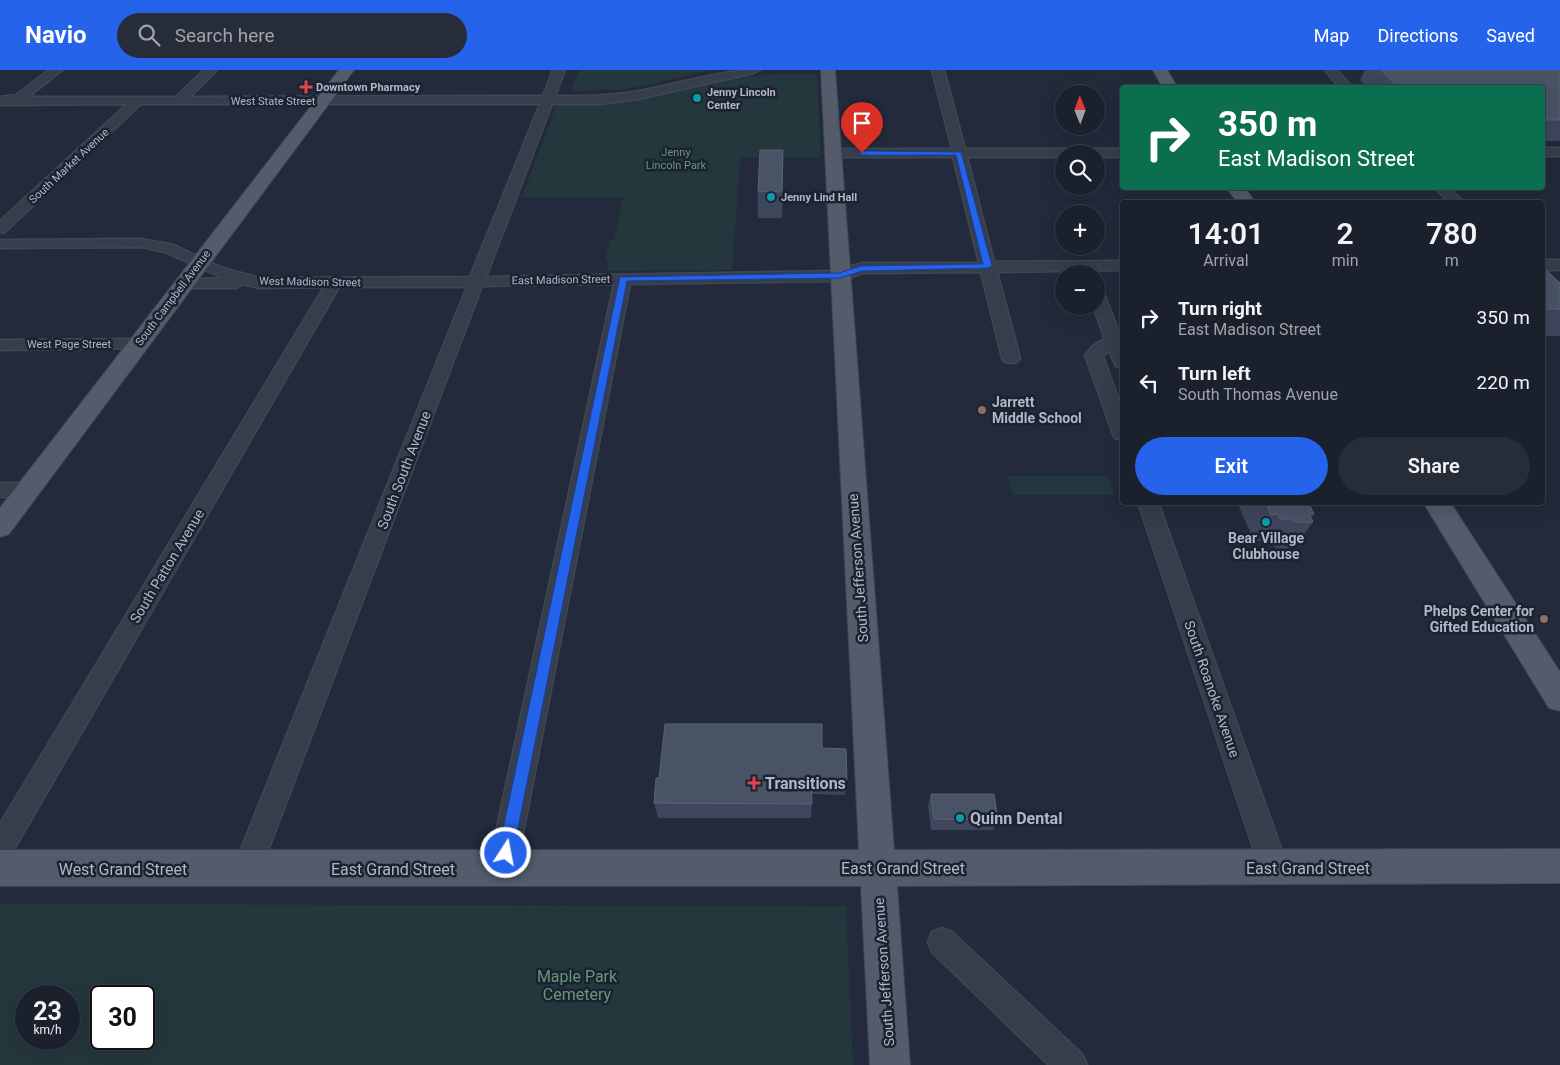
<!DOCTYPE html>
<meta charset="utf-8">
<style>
:root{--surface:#1a202c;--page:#272d38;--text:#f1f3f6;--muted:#9fa3a9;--line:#383e48;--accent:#2563eb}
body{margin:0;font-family:Roboto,sans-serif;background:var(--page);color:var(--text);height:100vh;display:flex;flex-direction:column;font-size:19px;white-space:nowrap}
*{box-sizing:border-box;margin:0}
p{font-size:16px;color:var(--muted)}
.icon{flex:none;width:28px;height:28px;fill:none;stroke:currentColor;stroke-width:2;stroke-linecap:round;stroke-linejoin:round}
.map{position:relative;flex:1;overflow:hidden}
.details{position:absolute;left:1120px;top:130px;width:425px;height:305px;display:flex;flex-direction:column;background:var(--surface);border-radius:5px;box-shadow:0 5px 20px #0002,0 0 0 1px var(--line)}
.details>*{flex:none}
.guide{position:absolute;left:1120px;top:15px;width:425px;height:105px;border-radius:5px;box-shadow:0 5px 20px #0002,0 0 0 1px var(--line);background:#0b6e4f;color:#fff;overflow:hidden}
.needle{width:32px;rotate:359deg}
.controls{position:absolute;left:1055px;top:15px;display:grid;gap:10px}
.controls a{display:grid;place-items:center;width:50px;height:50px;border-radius:50%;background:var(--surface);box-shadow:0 5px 20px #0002,0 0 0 1px var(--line);font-size:25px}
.speed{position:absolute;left:15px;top:915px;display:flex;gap:10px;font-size:25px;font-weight:700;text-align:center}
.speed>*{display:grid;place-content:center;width:65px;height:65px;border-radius:50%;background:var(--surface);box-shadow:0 5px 20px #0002,0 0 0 1px var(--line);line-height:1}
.speed small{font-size:12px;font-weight:400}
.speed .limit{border:2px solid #111;border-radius:8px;background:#fff;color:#111}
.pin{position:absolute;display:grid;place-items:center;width:42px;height:42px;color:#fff;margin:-51px -21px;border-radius:50% 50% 50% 0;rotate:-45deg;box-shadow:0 0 5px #0007}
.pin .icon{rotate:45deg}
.me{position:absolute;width:55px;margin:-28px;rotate:11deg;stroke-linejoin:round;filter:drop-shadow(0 0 4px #0008)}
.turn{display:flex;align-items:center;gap:18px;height:105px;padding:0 15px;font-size:22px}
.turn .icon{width:65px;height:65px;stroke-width:2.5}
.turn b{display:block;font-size:35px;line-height:42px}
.eta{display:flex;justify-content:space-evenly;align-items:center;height:85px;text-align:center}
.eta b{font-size:30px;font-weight:600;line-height:35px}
.button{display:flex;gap:10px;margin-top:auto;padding:10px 15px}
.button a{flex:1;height:58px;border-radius:30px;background:var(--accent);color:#fff;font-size:20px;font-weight:600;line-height:58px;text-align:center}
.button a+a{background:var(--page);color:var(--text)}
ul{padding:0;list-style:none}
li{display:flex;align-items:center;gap:15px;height:65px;padding:0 15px}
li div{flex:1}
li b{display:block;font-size:19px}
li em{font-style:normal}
header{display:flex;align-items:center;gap:30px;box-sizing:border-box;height:70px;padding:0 25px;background:var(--accent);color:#fff}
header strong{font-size:24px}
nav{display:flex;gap:28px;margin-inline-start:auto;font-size:18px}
.search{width:350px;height:45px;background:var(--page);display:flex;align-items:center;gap:12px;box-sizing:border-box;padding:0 18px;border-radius:28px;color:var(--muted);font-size:19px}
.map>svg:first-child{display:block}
</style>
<header>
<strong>Navio</strong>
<div class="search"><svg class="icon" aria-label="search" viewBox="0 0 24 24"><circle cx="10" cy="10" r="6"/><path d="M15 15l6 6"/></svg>Search here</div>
<nav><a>Map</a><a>Directions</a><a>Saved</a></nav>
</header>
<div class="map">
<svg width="1560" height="995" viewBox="0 0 1560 995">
<rect width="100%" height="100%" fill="#222a3b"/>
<path fill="#24373c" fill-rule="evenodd" d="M579 0H713L627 19 571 21Z
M775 4H817L821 87 740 88 732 200 607 201 609 191H605L610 170H614L623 127H522L556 36 638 30 736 8Z
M1008 406H1108L1114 425H1012Z
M0 834 846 836 853 995H0ZM26 926H69V969H26ZM101 926H144V969H101Z"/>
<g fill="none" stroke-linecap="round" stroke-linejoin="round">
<defs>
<path id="minor" d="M49 0H62L28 27H176L204 0H217L190 27 543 26 553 0H565L555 26C583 26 611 26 639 21 679 14 719 0 760 0L754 3 638 29 600 34H552L486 207 838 201 861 193H979L953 87H832L825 83 832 79H952L932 0H944L965 79H1122V87H1096V84H1064V87H967L994 192 1122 191V200L997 202 1020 288 1017 292 1011 293 1005 292 1002 288 981 202 863 203 840 211 630 214 516 799 512 809 502 813 492 809 488 799 614 214 482 216 261 799 257 809 247 813 237 809 233 799 467 217H339L9 788 0 792V754L324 217 259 218 243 214 236 218H185L179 216 177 213 179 210 223 208 165 182 141 177 0 178V170L141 169 174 175 220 197 259 208 470 207 540 34H141L5 162 0 163V151L127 34 0 35V27L16 25Z
M1325 0H1337L1353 18H1340Z
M1542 78H1560V86H1542Z
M1435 118H1449L1463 132H1449Z
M1542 190H1560V200H1542Z
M1096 219 1102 221 1104 224 1122 270V297L1116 296 1109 281 1103 286 1122 340V370L1115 368 1113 364 1085 285 1094 275 1105 269 1093 236H1096Z
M138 269 144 270 146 274 144 278 0 280V270Z
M0 413H29L36 415 39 420 36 425 29 427H0Z
M1138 432H1158L1288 798 1284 808 1274 812 1264 808 1260 798Z
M942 858 952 862 1082 984 1087 995H1049L932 882 928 872 932 862Z"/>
<path id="major" d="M339 0H354L9 464 0 467V438Z
M821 0H835L894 780 1560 779V813L897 816 910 995H870L861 816H0V780H859Z
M1153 0H1167L1178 18H1163Z
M1227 118H1245L1255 132H1237Z
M1423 432H1450L1560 602V641L1549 638Z"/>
</defs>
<use href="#minor" stroke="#3f4654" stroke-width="3"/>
<use href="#major" stroke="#3f4654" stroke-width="2"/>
<use href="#minor" fill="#363d4b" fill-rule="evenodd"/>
<use href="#major" fill="#545b6b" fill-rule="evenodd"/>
</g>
<path fill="#3d465a" d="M1365 0H1560V71H1542V18H1368L1360 10Z
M783 80 782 148H758V121Z
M1542 196 1560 213V266H1542Z
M1237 432H1308L1314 444 1311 448 1313 452 1294 478 1277 479 1272 475H1263L1261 471H1254Z
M822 678 847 710 845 725 812 724V734L811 748H658L654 733 659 708Z
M931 724 998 750 993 760H931L928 735Z"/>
<path fill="#495366" stroke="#5a6275" d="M1381 0H1560V50H1542V18H1399Z
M760 80H783L782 122 758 121Z
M1542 196 1560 213V239H1542Z
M1266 432H1308L1314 444H1309L1313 452H1295L1290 449H1280L1278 444 1271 445Z
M665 654H822V678L846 679 847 710 811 709 812 734 654 733 656 708H659Z
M931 724H994L998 750 934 749Z"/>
<path fill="#2563eb" stroke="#184099" d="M862 81 961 82 992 196 988 198 862 201 840 208 627 211 513 783 511 788 506 790 501 788 498 783 620 207 839 203 861 196 983 194 956 85H860V82Z"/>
<g fill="#e0444e" stroke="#1b2230" stroke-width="2">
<path d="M303.5 9.5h5v5h5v5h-5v5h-5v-5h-5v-5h5z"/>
<path d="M751.5 705.5h5v5h5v5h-5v5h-5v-5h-5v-5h5z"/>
</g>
<g fill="#0f9aa8" stroke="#1b2230" stroke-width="2">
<circle cx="697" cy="28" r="5"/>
<circle cx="771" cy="127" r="5"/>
<circle cx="1266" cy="452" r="5"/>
<circle cx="960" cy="748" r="5"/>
</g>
<g fill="#8d6e63" stroke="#1b2230" stroke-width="2">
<circle cx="982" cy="340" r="5"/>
<circle cx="1544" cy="549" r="5"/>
</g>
<g text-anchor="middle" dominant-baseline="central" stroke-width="5" stroke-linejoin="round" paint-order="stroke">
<g font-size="11" font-weight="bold" fill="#b1b7c7" stroke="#1b2230" text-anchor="start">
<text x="316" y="17">Downtown Pharmacy</text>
<text x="707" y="22">Jenny Lincoln<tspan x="707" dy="13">Center</tspan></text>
<text x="781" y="127">Jenny Lind Hall</text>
</g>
<g font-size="11" fill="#b1b7c7" stroke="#1b2230">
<text x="273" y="31">West State Street</text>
<text transform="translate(69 96) rotate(-43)">South Market Avenue</text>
<text transform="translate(561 210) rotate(-1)">East Madison Street</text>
<text transform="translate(310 212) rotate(1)">West Madison Street</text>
<text transform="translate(173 228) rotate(-53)">South Campbell Avenue</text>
<text x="69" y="274">West Page Street</text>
</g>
<g font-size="11" fill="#689877" stroke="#1b2230">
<text x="676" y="82">Jenny<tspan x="676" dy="13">Lincoln Park</tspan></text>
</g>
<g font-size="14" font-weight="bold" fill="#b1b7c7" stroke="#1b2230" text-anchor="start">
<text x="992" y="332">Jarrett<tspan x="992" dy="16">Middle School</tspan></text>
<text x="1266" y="468" text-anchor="middle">Bear Village<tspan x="1266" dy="16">Clubhouse</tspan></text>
<text x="1534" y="541" text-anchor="end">Phelps Center for<tspan x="1534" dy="16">Gifted Education</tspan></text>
</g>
<g font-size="14" fill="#b1b7c7" stroke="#1b2230">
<text transform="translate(404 400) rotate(-69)">South South Avenue</text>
<text transform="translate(167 496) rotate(-59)">South Patton Avenue</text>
<text transform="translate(858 498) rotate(-94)">South Jefferson Avenue</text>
<text transform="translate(1212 619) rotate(71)">South Roanoke Avenue</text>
<text transform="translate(884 902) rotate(-94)">South Jefferson Avenue</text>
</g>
<g font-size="16" font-weight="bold" fill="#b1b7c7" stroke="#1b2230" text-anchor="start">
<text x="765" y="713">Transitions</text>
<text x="970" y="748">Quinn Dental</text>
</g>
<g font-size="16" fill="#b1b7c7" stroke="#1b2230">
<text x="903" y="798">East Grand Street</text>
<text x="1308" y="798">East Grand Street</text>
<text x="123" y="799">West Grand Street</text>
<text x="393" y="799">East Grand Street</text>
</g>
<g font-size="16" fill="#689877" stroke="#1b2230">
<text x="577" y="906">Maple Park<tspan x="577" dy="18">Cemetery</tspan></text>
</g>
</g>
</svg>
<div class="controls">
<a><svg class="needle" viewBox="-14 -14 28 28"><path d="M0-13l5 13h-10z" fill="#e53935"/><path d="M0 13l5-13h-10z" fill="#9fa3a9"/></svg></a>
<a><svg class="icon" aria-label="search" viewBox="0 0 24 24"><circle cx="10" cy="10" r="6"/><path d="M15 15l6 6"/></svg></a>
<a>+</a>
<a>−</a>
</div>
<div class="speed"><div>23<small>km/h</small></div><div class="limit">30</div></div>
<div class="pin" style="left:862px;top:83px;background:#d93025"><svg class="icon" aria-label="arrive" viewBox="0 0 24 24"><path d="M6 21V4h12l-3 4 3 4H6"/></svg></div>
<svg class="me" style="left:506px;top:783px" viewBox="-20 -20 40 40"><circle r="17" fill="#2563eb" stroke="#fff" stroke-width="3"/><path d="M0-11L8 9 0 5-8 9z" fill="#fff"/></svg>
<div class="guide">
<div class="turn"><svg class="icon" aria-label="right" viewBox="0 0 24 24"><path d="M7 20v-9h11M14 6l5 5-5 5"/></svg><div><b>350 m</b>East Madison Street</div></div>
</div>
<section class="details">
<div class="eta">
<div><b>14:01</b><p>Arrival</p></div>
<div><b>2</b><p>min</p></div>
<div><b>780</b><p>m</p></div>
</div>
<ul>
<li><svg class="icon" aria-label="right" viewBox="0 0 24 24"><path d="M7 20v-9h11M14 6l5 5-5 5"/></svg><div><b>Turn right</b><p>East Madison Street</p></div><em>350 m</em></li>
<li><svg class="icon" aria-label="left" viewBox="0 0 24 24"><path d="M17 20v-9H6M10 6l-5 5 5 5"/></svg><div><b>Turn left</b><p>South Thomas Avenue</p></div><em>220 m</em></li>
</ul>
<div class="button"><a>Exit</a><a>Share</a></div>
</section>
</div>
